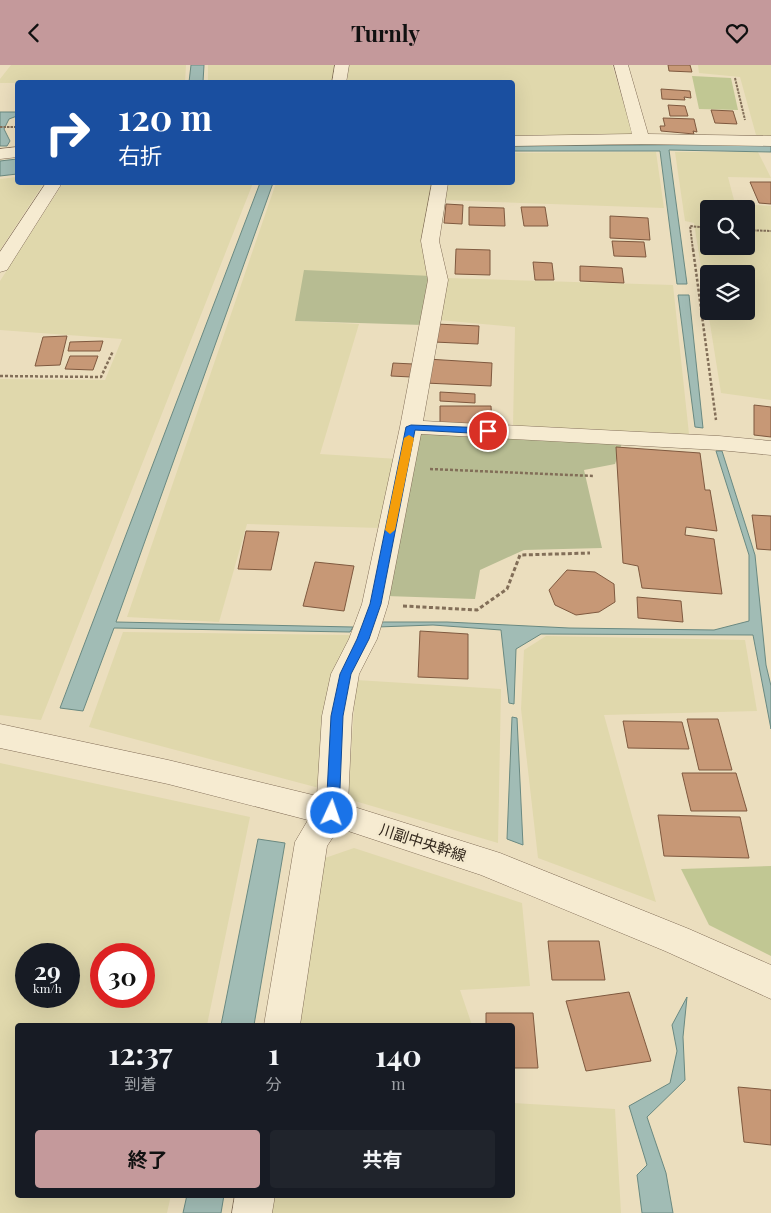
<!DOCTYPE html>
<html lang="ja">
<meta charset="utf-8">
<style>
:root{--surface:#171b24;--page:#20242c;--text:#f1f3f6;--muted:#9ea1a6;--accent:#c4999b}
body{margin:0;font-family:"Playfair Display","Noto Sans JP",serif;background:var(--page);color:var(--text);height:100vh;display:flex;flex-direction:column;font-size:19px;white-space:nowrap}
*{box-sizing:border-box;margin:0}
p{font-size:16px;color:var(--muted)}
.icon{flex:none;width:28px;height:28px;fill:none;stroke:currentColor;stroke-width:2;stroke-linecap:round;stroke-linejoin:round}
.map{position:relative;flex:1;overflow:hidden}
.panel{position:absolute;left:15px;top:958px;width:500px;height:175px;display:flex;flex-direction:column;background:var(--surface);border-radius:5px;box-shadow:0 5px 20px #0002}
.panel>*{flex:none}
.hud{position:absolute;left:15px;top:15px;width:500px;height:105px;border-radius:5px;box-shadow:0 5px 20px #0002;background:#1a4fa0;color:#fff;overflow:hidden}
.buttons{position:absolute;left:700px;top:135px;display:grid;gap:10px}
.buttons a{display:grid;place-items:center;width:55px;height:55px;border-radius:5px;background:var(--surface);box-shadow:0 5px 20px #0002;font-size:25px}
.speed{position:absolute;left:15px;top:878px;display:flex;gap:10px;font-size:25px;font-weight:700;text-align:center}
.speed>*{display:grid;place-content:center;width:65px;height:65px;border-radius:50%;background:var(--surface);box-shadow:0 5px 20px #0002;line-height:1}
.speed small{font-size:12px;font-weight:400}
.speed .limit{border:8px solid #d22;background:#fff;color:#111}
.pin{position:absolute;display:grid;place-items:center;width:42px;height:42px;color:#fff;margin:-21px;border:2px solid #fff;border-radius:50%;box-shadow:0 1px 5px #0007}
.me{position:absolute;width:55px;margin:-28px;rotate:3deg;stroke-linejoin:round;filter:drop-shadow(0 0 4px #0008)}
.turn{display:flex;align-items:center;gap:18px;height:105px;padding:0 20px;font-size:22px}
.turn .icon{width:65px;height:65px;stroke-width:2.5}
.turn b{display:block;font-size:35px;line-height:42px}
.eta{display:flex;justify-content:space-evenly;align-items:center;height:85px;text-align:center}
.eta b{font-size:30px;font-weight:700;line-height:35px}
.action{display:flex;gap:10px;margin-top:auto;padding:10px 20px}
.action a{flex:1;height:58px;border-radius:5px;background:var(--accent);color:#111;font-size:20px;font-weight:700;line-height:58px;text-align:center}
.action a+a{background:var(--page);color:var(--text)}
header{display:flex;justify-content:space-between;align-items:center;height:65px;padding:0 20px;background:var(--accent);color:#111;font-size:22px;font-weight:700}
.map>svg:first-child{display:block}
</style>
<header><svg class="icon" aria-label="back" viewBox="0 0 24 24"><path d="M15 5l-7 7 7 7"/></svg>Turnly<svg class="icon" aria-label="heart" viewBox="0 0 24 24"><path d="M12 20l-8-8c-3-5 5-10 8-4 3-6 11-1 8 4z"/></svg></header>
<div class="map">
<svg width="771" height="1148" viewBox="0 0 771 1148">
<rect width="100%" height="100%" fill="#ebdebe"/>
<path fill="#e0d8ac" fill-rule="evenodd" d="M11 0H186L185 17 0 18V14Z
M208 0H335L332 17 208 18Z
M349 0H612L633 69 513 71 512 18H347Z
M698 0H771V71L756 70 740 12 699 8Z
M656 87 664 143 442 135 447 118H512L513 88Z
M675 87H758L771 113 728 112 735 139 771 141V335L721 328 694 158 685 156ZM709 144H746V181H709ZM709 209H746V246H709Z
M17 112 18 118H44L0 185V114Z
M63 118H253L41 655 0 650V314L105 315 122 274 0 265V216Z
M276 118H433L422 178 431 211 295 256 359 259 320 389 398 394 380 463 247 459 219 557 127 552Z
M447 213 673 220 689 369 513 361 515 262 439 255Z
M123 567 352 570 319 723 89 662Z
M546 571 745 575 757 646 604 650 656 837 538 793 521 644 524 585Z
M356 615 501 624 498 778 348 734Z
M0 698 250 752 207 960H18V1130H171L167 1148H0ZM26 889H69V931H26ZM101 889H144V931H101Z
M354 783 522 838 530 921 460 925 472 960H299L325 793Z
M513 1038 615 1044 621 1148H270L273 1130H512Z"/>
<path fill="#c1c793" d="M692 11 731 13 738 45 699 44Z
M771 801V891L709 860 681 804Z"/>
<path fill="#b7bc92" d="M304 205 431 211 423 260 295 256Z
M418 367 622 378 615 399 584 405 602 483 524 485 480 505 475 534 386 531Z"/>
<path fill="#a1bcb5" stroke="#6a8981" d="M191 0H204L203 17H189Z
M0 47H17V51L9 54 4 64 10 76 7 81H0Z
M765 79 771 80V87L669 85 687 219H677L660 86H513L512 81Z
M17 94V109L0 111V96Z
M260 118H273L116 557 353 562 350 567 114 563 83 646 60 643Z
M678 230H689L703 363 695 362Z
M716 386H722L755 490 766 600 771 621V664L753 570 541 569 516 584 514 639 509 638 501 565 433 560 377 562 379 557H447L569 563 714 565 749 556V490Z
M512 652 517 653 523 780 507 774Z
M258 774 285 778 254 960H221Z
M687 932 683 972 685 1015 647 1052 666 1108 673 1148H642L637 1110 647 1100 629 1041 670 1018 677 986 672 960Z
M187 1130H224L221 1148H183Z"/>
<path fill="#c79876" stroke="#7f593f" d="M668 0H690L692 7 669 6Z
M661 24 690 26 691 33 684 32 685 35 662 34Z
M668 40 685 41 688 51H670Z
M711 45 733 46 737 59 715 58Z
M663 53 694 54 697 67 693 66 694 69 661 66 660 61H665Z
M750 117H771V139L759 138Z
M446 139 463 140 462 159 444 158Z
M469 142 504 143 505 161 469 160Z
M521 142H545L548 161H524Z
M610 151 648 153 650 175 610 173Z
M612 176 644 177 646 192 614 191Z
M456 184 490 185V210L455 209Z
M533 197 552 198 554 215H535Z
M580 201 622 203 624 218 580 216Z
M436 259 479 261 478 279 434 277Z
M67 271 60 300 35 301 43 272Z
M103 276 100 286H68L70 277Z
M70 291H98L93 305 65 304Z
M427 294 492 298 491 321 425 318Z
M393 298 413 299 411 312 391 311Z
M440 327 475 329V338L440 336Z
M754 340 771 342V372L754 370Z
M440 341H491L492 359 440 358Z
M616 382 700 388 705 425H710L717 466 686 462 685 470 714 474 722 529 642 523 638 501 623 498Z
M752 450 771 451V485L757 484Z
M246 466 279 467 271 505 238 504Z
M315 497 354 501 344 546 303 541Z
M567 505 595 507 614 519 615 537 599 547 576 550 555 540 549 525Z
M637 532 681 536 683 557 638 553Z
M420 566 468 569V614L418 612Z
M687 654H718L732 705H699Z
M623 656 682 657 689 684 628 683Z
M682 708H736L747 746H691Z
M658 750 740 752 749 793 664 791Z
M548 876H599L605 915H552Z
M629 927 651 996 586 1006 566 936Z
M486 948H533L538 1003H512V960H486Z
M738 1022 771 1025V1080L744 1077Z"/>
<g fill="none" stroke-linecap="round" stroke-linejoin="round">
<defs>
<path id="minor" d="M335 0H349L346 18H332Z
M614 0H628L648 69 771 71V81L641 79 512 81V71L632 69Z
M18 82V92L0 94V84Z
M46 118H62L7 205 0 207V187Z
M432 118H448L439 176 448 215 423 356 719 371 771 376V390L719 385 421 369 388 539 377 574 359 609 352 651 348 740 500 788 689 864 771 900V934L665 886 481 810 339 763 327 781 300 960H264L295 777 308 755 168 719 0 683V659L168 695 317 731 322 651 331 609 349 574 362 539 400 362 428 215 421 176Z
M235 1130H275L272 1148H232Z"/>
</defs>
<use href="#minor" stroke="#826e58" stroke-width="1"/>
<path stroke="#826e58" stroke-width="2" stroke-dasharray="2.5 1" stroke-linecap="butt" d="M735 13 745 55
M0 62H18
M746 165 771 166
M693 185 690 161 709 163"/>
<path stroke="#826e58" stroke-width="2.5" stroke-dasharray="3 2" stroke-linecap="butt" d="M693 184 716 355
M0 311 101 312 113 286
M430 404 594 411"/>
<path stroke="#826e58" stroke-width="3" stroke-dasharray="4 2.5" stroke-linecap="butt" d="M403 541 477 545 507 524 520 490 590 488"/>
<use href="#minor" fill="#f6ebd1" fill-rule="evenodd"/>
</g>
<path fill="#1a73e8" stroke="#114b97" d="M411 360 488 363 493 366 488 369 415 365 381 539 369 574 351 609 343 651 339 748 337 752 332 753 328 752 326 748 331 651 340 609 357 574 370 539 406 362Z"/>
<path fill="#f59e0b" d="M409 370 414 373 395 465 390 469 385 465 404 373Z"/>
<g text-anchor="middle" dominant-baseline="central" stroke-width="5" stroke-linejoin="round" paint-order="stroke">
<g font-size="15" fill="#32271c" stroke="#f3e8cd">
<text transform="translate(423 777) rotate(18)">川副中央幹線</text>
</g>
</g>
</svg>
<div class="buttons">
<a><svg class="icon" aria-label="search" viewBox="0 0 24 24"><circle cx="10" cy="10" r="6"/><path d="M15 15l6 6"/></svg></a>
<a><svg class="icon" aria-label="layers" viewBox="0 0 24 24"><path d="M12 4l9 5-9 5-9-5zM3 14l9 5 9-5"/></svg></a>
</div>
<div class="speed"><div>29<small>km/h</small></div><div class="limit">30</div></div>
<div class="pin" style="left:488px;top:366px;background:#d93025"><svg class="icon" aria-label="arrive" viewBox="0 0 24 24"><path d="M6 21V4h12l-3 4 3 4H6"/></svg></div>
<svg class="me" style="left:332px;top:748px" viewBox="-20 -20 40 40"><circle r="17" fill="#1a73e8" stroke="#fff" stroke-width="3"/><path d="M0-11L8 9 0 5-8 9z" fill="#fff"/></svg>
<div class="hud">
<div class="turn"><svg class="icon" aria-label="right" viewBox="0 0 24 24"><path d="M7 20v-9h11M14 6l5 5-5 5"/></svg><div><b>120 m</b>右折</div></div>
</div>
<section class="panel">
<div class="eta">
<div><b>12:37</b><p>到着</p></div>
<div><b>1</b><p>分</p></div>
<div><b>140</b><p>m</p></div>
</div>
<div class="action"><a>終了</a><a>共有</a></div>
</section>
</div>
